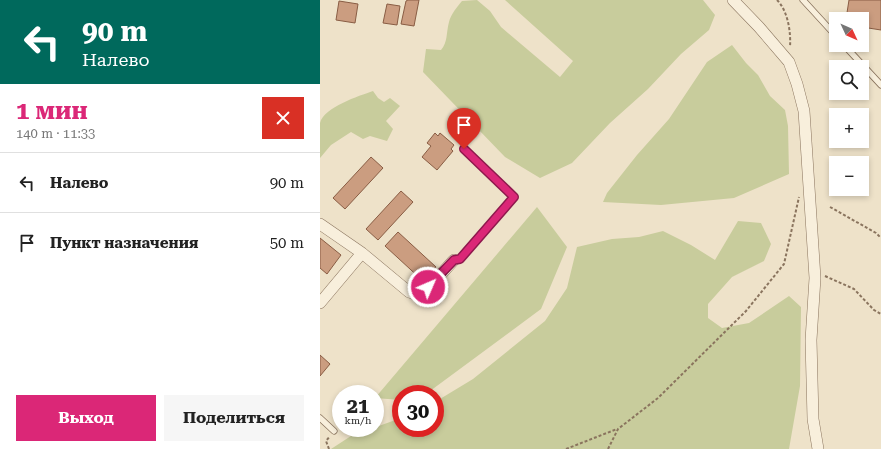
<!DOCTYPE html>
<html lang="ru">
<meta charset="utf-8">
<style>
:root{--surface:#fff;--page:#f6f6f6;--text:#222;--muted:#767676;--line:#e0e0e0;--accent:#db2777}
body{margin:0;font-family:"Roboto Serif",serif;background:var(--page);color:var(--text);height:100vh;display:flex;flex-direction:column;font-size:15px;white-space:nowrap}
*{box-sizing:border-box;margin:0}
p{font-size:13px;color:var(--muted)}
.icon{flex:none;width:22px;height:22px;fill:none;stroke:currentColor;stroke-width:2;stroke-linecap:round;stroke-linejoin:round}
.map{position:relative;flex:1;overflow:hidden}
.details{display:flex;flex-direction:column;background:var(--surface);width:320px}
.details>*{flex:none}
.hud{background:#00695c;color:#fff;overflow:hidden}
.needle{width:26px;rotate:134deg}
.tools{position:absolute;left:509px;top:12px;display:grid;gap:8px}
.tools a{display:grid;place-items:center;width:40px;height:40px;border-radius:0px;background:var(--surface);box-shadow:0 2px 6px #0003;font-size:20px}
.speed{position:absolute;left:12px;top:385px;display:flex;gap:8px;font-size:20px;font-weight:700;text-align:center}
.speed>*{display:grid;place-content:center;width:52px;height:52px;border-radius:50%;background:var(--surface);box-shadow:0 2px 6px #0003;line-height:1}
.speed small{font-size:10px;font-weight:400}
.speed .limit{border:6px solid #d22;background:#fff;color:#111}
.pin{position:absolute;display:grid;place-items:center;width:34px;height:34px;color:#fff;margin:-41px -17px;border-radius:50% 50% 50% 0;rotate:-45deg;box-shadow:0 0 4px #0007}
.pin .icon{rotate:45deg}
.me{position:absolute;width:44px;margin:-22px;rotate:45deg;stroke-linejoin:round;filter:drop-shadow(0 0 3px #0008)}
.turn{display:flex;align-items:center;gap:14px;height:84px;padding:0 16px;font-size:18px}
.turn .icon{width:52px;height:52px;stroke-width:2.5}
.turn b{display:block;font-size:28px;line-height:34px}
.round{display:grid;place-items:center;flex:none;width:42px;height:42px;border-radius:0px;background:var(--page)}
.overview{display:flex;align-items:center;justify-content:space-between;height:68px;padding:0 16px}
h1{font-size:24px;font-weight:700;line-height:30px;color:var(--accent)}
.action{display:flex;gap:8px;margin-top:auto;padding:8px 16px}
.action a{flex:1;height:46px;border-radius:0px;background:var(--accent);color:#fff;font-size:16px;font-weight:700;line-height:46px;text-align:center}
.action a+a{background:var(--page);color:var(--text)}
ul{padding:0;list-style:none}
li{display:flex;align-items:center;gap:12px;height:60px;padding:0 16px;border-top:1px solid var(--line)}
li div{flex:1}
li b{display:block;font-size:15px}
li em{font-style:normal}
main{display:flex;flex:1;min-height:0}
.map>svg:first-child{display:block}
</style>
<main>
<section class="details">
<div class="hud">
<div class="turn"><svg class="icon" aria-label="left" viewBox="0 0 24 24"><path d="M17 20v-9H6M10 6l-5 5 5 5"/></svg><div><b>90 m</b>Налево</div></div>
</div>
<div class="overview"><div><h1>1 мин</h1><p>140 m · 11:33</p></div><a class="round" style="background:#d93025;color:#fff"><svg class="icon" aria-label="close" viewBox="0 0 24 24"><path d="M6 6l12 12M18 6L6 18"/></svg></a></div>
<ul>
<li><svg class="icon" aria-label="left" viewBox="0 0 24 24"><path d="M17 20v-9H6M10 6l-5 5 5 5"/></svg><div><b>Налево</b></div><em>90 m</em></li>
<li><svg class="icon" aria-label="arrive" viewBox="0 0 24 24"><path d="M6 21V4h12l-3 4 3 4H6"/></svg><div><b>Пункт назначения</b></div><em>50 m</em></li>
</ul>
<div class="action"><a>Выход</a><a>Поделиться</a></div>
</section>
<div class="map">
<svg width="561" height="449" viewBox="0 0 561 449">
<rect width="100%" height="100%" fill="#eee2c9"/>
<path fill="#c8cc9c" d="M157 0 170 11 181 27 240 77 253 61 185 0H383L395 15 389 30 361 54 328 89 290 123 252 163 220 178 185 157 103 72 106 49 121 50C128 42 126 33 129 22 131 14 137 7 142 1Z
M412 45 426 63 438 75 450 96 465 110 468 126 469 174 414 198 341 205 283 202 287 193 317 155 349 119 387 62Z
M53 91 58 98 64 102 70 98 80 106 66 121 73 129 67 141 50 136 43 139 31 132 11 145 0 158C0 148 0 133 0 123 4 107 39 96 53 91Z
M217 207 247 247 221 309 106 394H81V400L55 398Z
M418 221 441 223 451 244 444 261 412 277 388 304V318L402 328 429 323 469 296 481 307 480 386 469 449H11L31 436 81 418V428H115V402L153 379 225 321 247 288 257 247 292 239 319 237 343 231 371 245 395 260Z"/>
<path fill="#cb9d80" stroke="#895d44" d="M88 0H99L94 26 81 24 86 1Z
M529 0H561V30L542 27V19H526Z
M19 1 38 4 35 23 16 20Z
M67 4 80 6 77 25 63 23Z
M115 133 118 136 120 133 134 145 131 149 133 151 117 170 102 157 111 146 107 143Z
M51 157 63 168 25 209 13 198Z
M81 191 93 202 58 240 46 229Z
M78 232 116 267 103 281 65 246Z
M0 238 21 255 7 274 0 268Z
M0 355 10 364 0 376Z"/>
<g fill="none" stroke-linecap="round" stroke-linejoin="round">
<defs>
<path id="service" d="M483 0 516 36
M524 45 561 85
M134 260 139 259 194 197 144 149
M0 418 14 431"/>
<path id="minor" d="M413 0 439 27 469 62 477 84 484 111 495 278 491 340 493 419 498 449
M0 224 42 253 89 292C91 293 96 294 98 294 108 291 126 268 134 260
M0 303 42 253"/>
</defs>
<use href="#service" stroke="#8a745e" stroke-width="7"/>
<use href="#minor" stroke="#8a745e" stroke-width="12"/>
<path stroke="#8a745e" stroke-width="2" stroke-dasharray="3 2" stroke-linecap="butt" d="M457 0C468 11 471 32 470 47
M510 207 556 233 561 238
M505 276 534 289 554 310 561 314
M9 449 6 441 10 436
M246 449 297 429
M288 449 298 429 338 398 426 311 464 264 479 197"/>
<use href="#service" stroke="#f8efdc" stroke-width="5.5"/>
<use href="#minor" stroke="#f8efdc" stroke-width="11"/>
</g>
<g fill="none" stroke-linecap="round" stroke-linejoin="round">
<defs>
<path id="route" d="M108 287 134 260 140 259 194 197 144 149"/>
</defs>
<use href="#route" stroke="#8e194d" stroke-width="10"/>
<use href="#route" stroke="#db2777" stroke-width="7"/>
</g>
</svg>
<div class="tools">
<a><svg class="needle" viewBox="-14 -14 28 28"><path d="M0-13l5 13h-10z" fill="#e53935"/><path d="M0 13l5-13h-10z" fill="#767676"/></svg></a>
<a><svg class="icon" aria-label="search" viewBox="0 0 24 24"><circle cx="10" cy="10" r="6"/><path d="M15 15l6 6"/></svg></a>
<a>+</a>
<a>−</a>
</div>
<div class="speed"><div>21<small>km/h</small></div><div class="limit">30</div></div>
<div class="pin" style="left:144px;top:149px;background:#d93025"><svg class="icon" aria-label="arrive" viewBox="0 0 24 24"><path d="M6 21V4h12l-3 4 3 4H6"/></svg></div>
<svg class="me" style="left:108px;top:287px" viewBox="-20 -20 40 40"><circle r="17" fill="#db2777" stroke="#fff" stroke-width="3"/><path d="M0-11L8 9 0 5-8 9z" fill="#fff"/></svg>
</div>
</main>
